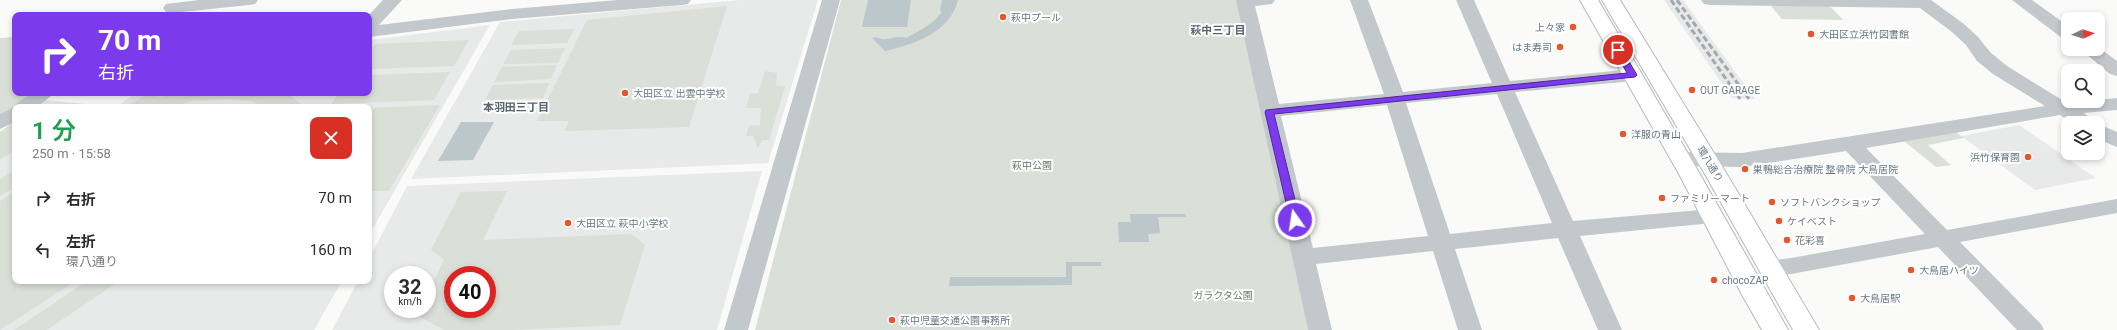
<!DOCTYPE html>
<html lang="ja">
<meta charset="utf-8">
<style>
:root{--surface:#fff;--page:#f2f2f3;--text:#2b2b33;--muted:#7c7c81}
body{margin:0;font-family:Roboto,"Noto Sans JP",sans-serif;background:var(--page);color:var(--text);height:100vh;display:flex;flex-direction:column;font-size:15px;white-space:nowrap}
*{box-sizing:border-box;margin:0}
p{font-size:13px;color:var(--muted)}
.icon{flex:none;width:22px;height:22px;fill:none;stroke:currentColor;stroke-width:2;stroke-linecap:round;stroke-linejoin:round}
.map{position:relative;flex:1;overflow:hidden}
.side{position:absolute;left:12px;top:104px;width:360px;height:180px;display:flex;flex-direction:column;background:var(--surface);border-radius:8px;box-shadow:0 2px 6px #0003}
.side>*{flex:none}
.hud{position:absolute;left:12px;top:12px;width:360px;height:84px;border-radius:8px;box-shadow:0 2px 6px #0003;background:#7c3aed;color:#fff;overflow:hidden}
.needle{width:26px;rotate:86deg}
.buttons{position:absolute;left:2061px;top:12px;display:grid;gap:8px}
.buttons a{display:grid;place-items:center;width:44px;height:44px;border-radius:8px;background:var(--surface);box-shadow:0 2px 6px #0003;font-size:20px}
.speed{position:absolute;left:384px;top:266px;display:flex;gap:8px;font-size:20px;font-weight:700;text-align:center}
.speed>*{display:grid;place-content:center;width:52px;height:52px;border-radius:50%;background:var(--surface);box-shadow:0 2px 6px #0003;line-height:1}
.speed small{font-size:10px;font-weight:400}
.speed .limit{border:6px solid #d22;background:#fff;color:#111}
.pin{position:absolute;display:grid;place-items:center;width:34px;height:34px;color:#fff;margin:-17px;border:2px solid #fff;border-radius:50%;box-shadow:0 1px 4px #0007}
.me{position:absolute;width:44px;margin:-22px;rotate:347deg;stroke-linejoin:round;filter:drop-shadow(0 0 3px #0008)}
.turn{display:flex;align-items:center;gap:14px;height:84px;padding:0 20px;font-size:18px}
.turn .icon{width:52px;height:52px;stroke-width:2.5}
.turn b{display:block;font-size:28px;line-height:34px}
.round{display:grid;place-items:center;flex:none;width:42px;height:42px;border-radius:8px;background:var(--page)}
.summary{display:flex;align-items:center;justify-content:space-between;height:68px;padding:0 20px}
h1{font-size:24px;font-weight:600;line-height:30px;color:#1e9e55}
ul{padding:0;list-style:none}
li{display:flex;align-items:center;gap:12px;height:52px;padding:0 20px}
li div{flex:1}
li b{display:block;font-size:15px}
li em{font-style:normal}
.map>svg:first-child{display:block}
</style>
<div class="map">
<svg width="2117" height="330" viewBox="0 0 2117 330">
<rect width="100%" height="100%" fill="#fafaf8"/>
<path fill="#e8e9e9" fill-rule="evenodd" d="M740 0H818L768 163 411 179 500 22Z
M1664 0H1683L1755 99 1732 98Z
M490 25 369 235V107H35L45 100 116 107 136 93H369V40Z
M15 125V281H342L314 330H0V135Z
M2019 125 2096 178 2035 190 1961 136Z
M762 171 717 330H332L358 281H369V259L407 186ZM393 275H427V309H393ZM453 275H487V309H453Z"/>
<path fill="#dadfd7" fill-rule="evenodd" d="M841 0H1237L1308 330H755Z
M727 6 689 127 565 131 569 121H537L587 20Z
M1771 6H1828L1832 8 1843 20 1782 19Z
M574 29 567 43 511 45 519 31Z
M15 37V93H37L0 117V38Z
M469 40 454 66 369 69V51L375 44Z
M565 48 558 63 503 64 511 50Z
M557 65 551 79 494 82 502 67Z
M765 71 777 73 776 86H785L769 140H762L758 148 753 136H746L749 126 760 125 761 108H746L750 94 758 93Z
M450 72 434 100 331 104 339 93H369V75Z
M549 83 543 98 485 100 493 85Z
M177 93H287L305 107H264L251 101 227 99 192 101 171 107H125L148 94 160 97Z
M440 105 389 191H369V108Z
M15 121V151L0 159V132Z
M1954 131 1964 138 1928 145 1951 165 1936 167 1904 141Z
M15 170V187L0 196V179Z
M507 191 483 240 631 234 645 245 620 325 512 330H444L418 316 422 309H427V297L444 259 431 250 461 192ZM453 275H487V309H453Z
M15 192V281H76L0 330V201Z
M87 281H119L47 330H14Z"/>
<path fill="#bbc7cb" d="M868 0H911L907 27H862Z
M942 0H958C950 33 914 44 885 51L872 38C877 36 878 38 882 39 891 40 895 35 906 38 920 31 932 24 942 12L940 11Z
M461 122H494L473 160 438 161Z
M1130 214H1185L1186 217H1158L1160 233 1148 234 1149 242H1119L1118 222H1131Z
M1066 262H1101V266H1072V285L949 286 950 277H1066Z"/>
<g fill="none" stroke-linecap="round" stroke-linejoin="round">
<defs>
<path id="major" d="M1580 0H1598C1663 109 1726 219 1788 330H1762L1741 293 1679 174Z
M1602 0H1620L1728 176 1819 330H1793L1706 176Z"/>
</defs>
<use href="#major" stroke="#b5babe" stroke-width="2"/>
<path fill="#c3c8cc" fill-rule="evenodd" d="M199 0H258L255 4 249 5 172 13 166 12 163 8 166 4Z
M383 0H402L379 25 512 9 618 0H691L688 4 682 5 512 19 369 37V15Z
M822 0H840L748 330H724Z
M1236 0H1275L1272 4 1255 6 1279 104 1384 94 1350 0H1368L1403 92 1492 83 1456 0H1474L1510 81 1633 69 1640 71 1642 75 1640 79 1633 81 1515 92 1573 221 1712 209 1720 211 1723 216 1720 221 1712 223 1580 236 1622 330H1598L1558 238 1455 249 1482 330H1458L1433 251 1316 264 1332 330H1308ZM1497 94 1552 223 1450 234 1406 103ZM1387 105 1428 236 1313 248 1281 116Z
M1701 0H1931L1964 24 1978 37 1991 53 2007 66 2067 103 2117 98V110L2084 113 2096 123H2072L2060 115 1866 148 1947 230 2117 199V213L1960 242 2041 324 2044 330H2017L1938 247 1791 274 1769 276 1761 274 1757 268 1761 262 1791 258 1925 234 1846 151 1742 167 1681 166 1674 164 1671 159 1674 154 1681 152 1742 153 2045 106 1993 74 1977 61 1966 45 1952 32 1920 8 1710 5 1704 4Z
M2012 0H2032L2068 26V39L2062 38Z
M2098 47 2117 61V76L2110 74 2080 49H2098Z
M32 93H55L37 107H15V122L0 129V114L14 107 17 103Z
M2098 124 2117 132V147L2098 139Z"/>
<use href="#major" fill="#fff" fill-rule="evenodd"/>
<path stroke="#a2aab0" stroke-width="3" stroke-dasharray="6 3" stroke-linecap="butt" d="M1671 0 1740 99
M1677 0 1749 99"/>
</g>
<path fill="#7c3aed" stroke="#51269a" d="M1615 48H1621L1637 75 1635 77 1274 114 1300 220 1295 223 1290 220 1265 112 1266 110 1627 73 1614 50Z"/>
<g fill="#e4572e" stroke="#fff" stroke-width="1.5">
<circle cx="1003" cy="17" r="4"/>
<circle cx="1573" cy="27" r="4"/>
<circle cx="1811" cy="34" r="4"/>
<circle cx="1560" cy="47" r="4"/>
<circle cx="1692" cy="90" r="4"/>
<circle cx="625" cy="93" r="4"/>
<circle cx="1623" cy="134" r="4"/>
<circle cx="2028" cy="157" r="4"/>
<circle cx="1745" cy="169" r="4"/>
<circle cx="1662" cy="198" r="4"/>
<circle cx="1772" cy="202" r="4"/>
<circle cx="1779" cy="221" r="4"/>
<circle cx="568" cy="223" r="4"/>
<circle cx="1787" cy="240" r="4"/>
<circle cx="1911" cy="270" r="4"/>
<circle cx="1714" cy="280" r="4"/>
<circle cx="1852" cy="298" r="4"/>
<circle cx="892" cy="320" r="4"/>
</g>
<g text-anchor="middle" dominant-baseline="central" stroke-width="4" stroke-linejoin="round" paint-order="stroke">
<g font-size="10" fill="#657683" stroke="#fff" text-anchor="start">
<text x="1011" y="17">萩中プール</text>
<text x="1565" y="27" text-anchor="end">上々家</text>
<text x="1819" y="34">大田区立浜竹図書館</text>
<text x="1552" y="47" text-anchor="end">はま寿司</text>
<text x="1700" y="90">OUT GARAGE</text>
<text x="633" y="93">大田区立 出雲中学校</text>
<text x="1631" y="134">洋服の青山</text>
<text x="2020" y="157" text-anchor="end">浜竹保育園</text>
<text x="1753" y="169">巣鴨総合治療院 整骨院 大鳥居院</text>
<text x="1670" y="198">ファミリーマート</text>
<text x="1780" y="202">ソフトバンクショップ</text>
<text x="1787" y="221">ケイベスト</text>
<text x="576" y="223">大田区立 萩中小学校</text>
<text x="1795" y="240">花彩喜</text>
<text x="1919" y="270">大鳥居ハイツ</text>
<text x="1722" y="280">chocoZAP</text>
<text x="1860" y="298">大鳥居駅</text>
<text x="900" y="320">萩中児童交通公園事務所</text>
</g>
<g font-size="10" fill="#657683" stroke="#fff">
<text transform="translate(1710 164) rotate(59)">環八通り</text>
</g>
<g font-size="10" fill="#687a64" stroke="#fff">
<text x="1032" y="165">萩中公園</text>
<text x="1223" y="295">ガラクタ公園</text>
</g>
<g font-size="11" font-weight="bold" fill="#57646e" stroke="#fff">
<text x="1218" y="30">萩中三丁目</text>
<text x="516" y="107">本羽田三丁目</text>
</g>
</g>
</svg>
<div class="buttons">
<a><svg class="needle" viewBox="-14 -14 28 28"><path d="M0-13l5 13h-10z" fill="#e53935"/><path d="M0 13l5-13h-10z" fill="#7c7c81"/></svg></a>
<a><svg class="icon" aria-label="search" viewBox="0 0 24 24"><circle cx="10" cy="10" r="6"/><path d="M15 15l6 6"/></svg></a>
<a><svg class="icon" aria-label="layers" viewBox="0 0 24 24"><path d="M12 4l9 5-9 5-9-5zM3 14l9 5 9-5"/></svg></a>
</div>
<div class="speed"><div>32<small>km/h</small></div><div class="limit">40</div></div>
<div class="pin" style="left:1618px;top:50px;background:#d93025"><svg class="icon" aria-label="arrive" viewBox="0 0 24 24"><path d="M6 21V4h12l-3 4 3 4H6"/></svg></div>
<svg class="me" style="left:1295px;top:220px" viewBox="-20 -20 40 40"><circle r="17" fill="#7c3aed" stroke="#fff" stroke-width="3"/><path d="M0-11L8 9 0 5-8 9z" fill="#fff"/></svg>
<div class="hud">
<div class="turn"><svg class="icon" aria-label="right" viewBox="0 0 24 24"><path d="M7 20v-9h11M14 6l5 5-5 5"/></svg><div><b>70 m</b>右折</div></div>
</div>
<section class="side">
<div class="summary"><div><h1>1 分</h1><p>250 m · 15:58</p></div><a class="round" style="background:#d93025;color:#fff"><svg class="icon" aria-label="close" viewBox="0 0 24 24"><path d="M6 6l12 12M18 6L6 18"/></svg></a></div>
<ul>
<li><svg class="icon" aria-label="right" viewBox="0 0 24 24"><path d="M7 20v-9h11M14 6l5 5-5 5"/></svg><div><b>右折</b></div><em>70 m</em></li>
<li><svg class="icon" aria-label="left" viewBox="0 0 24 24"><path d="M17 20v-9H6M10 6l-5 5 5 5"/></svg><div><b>左折</b><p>環八通り</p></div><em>160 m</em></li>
</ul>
</section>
</div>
